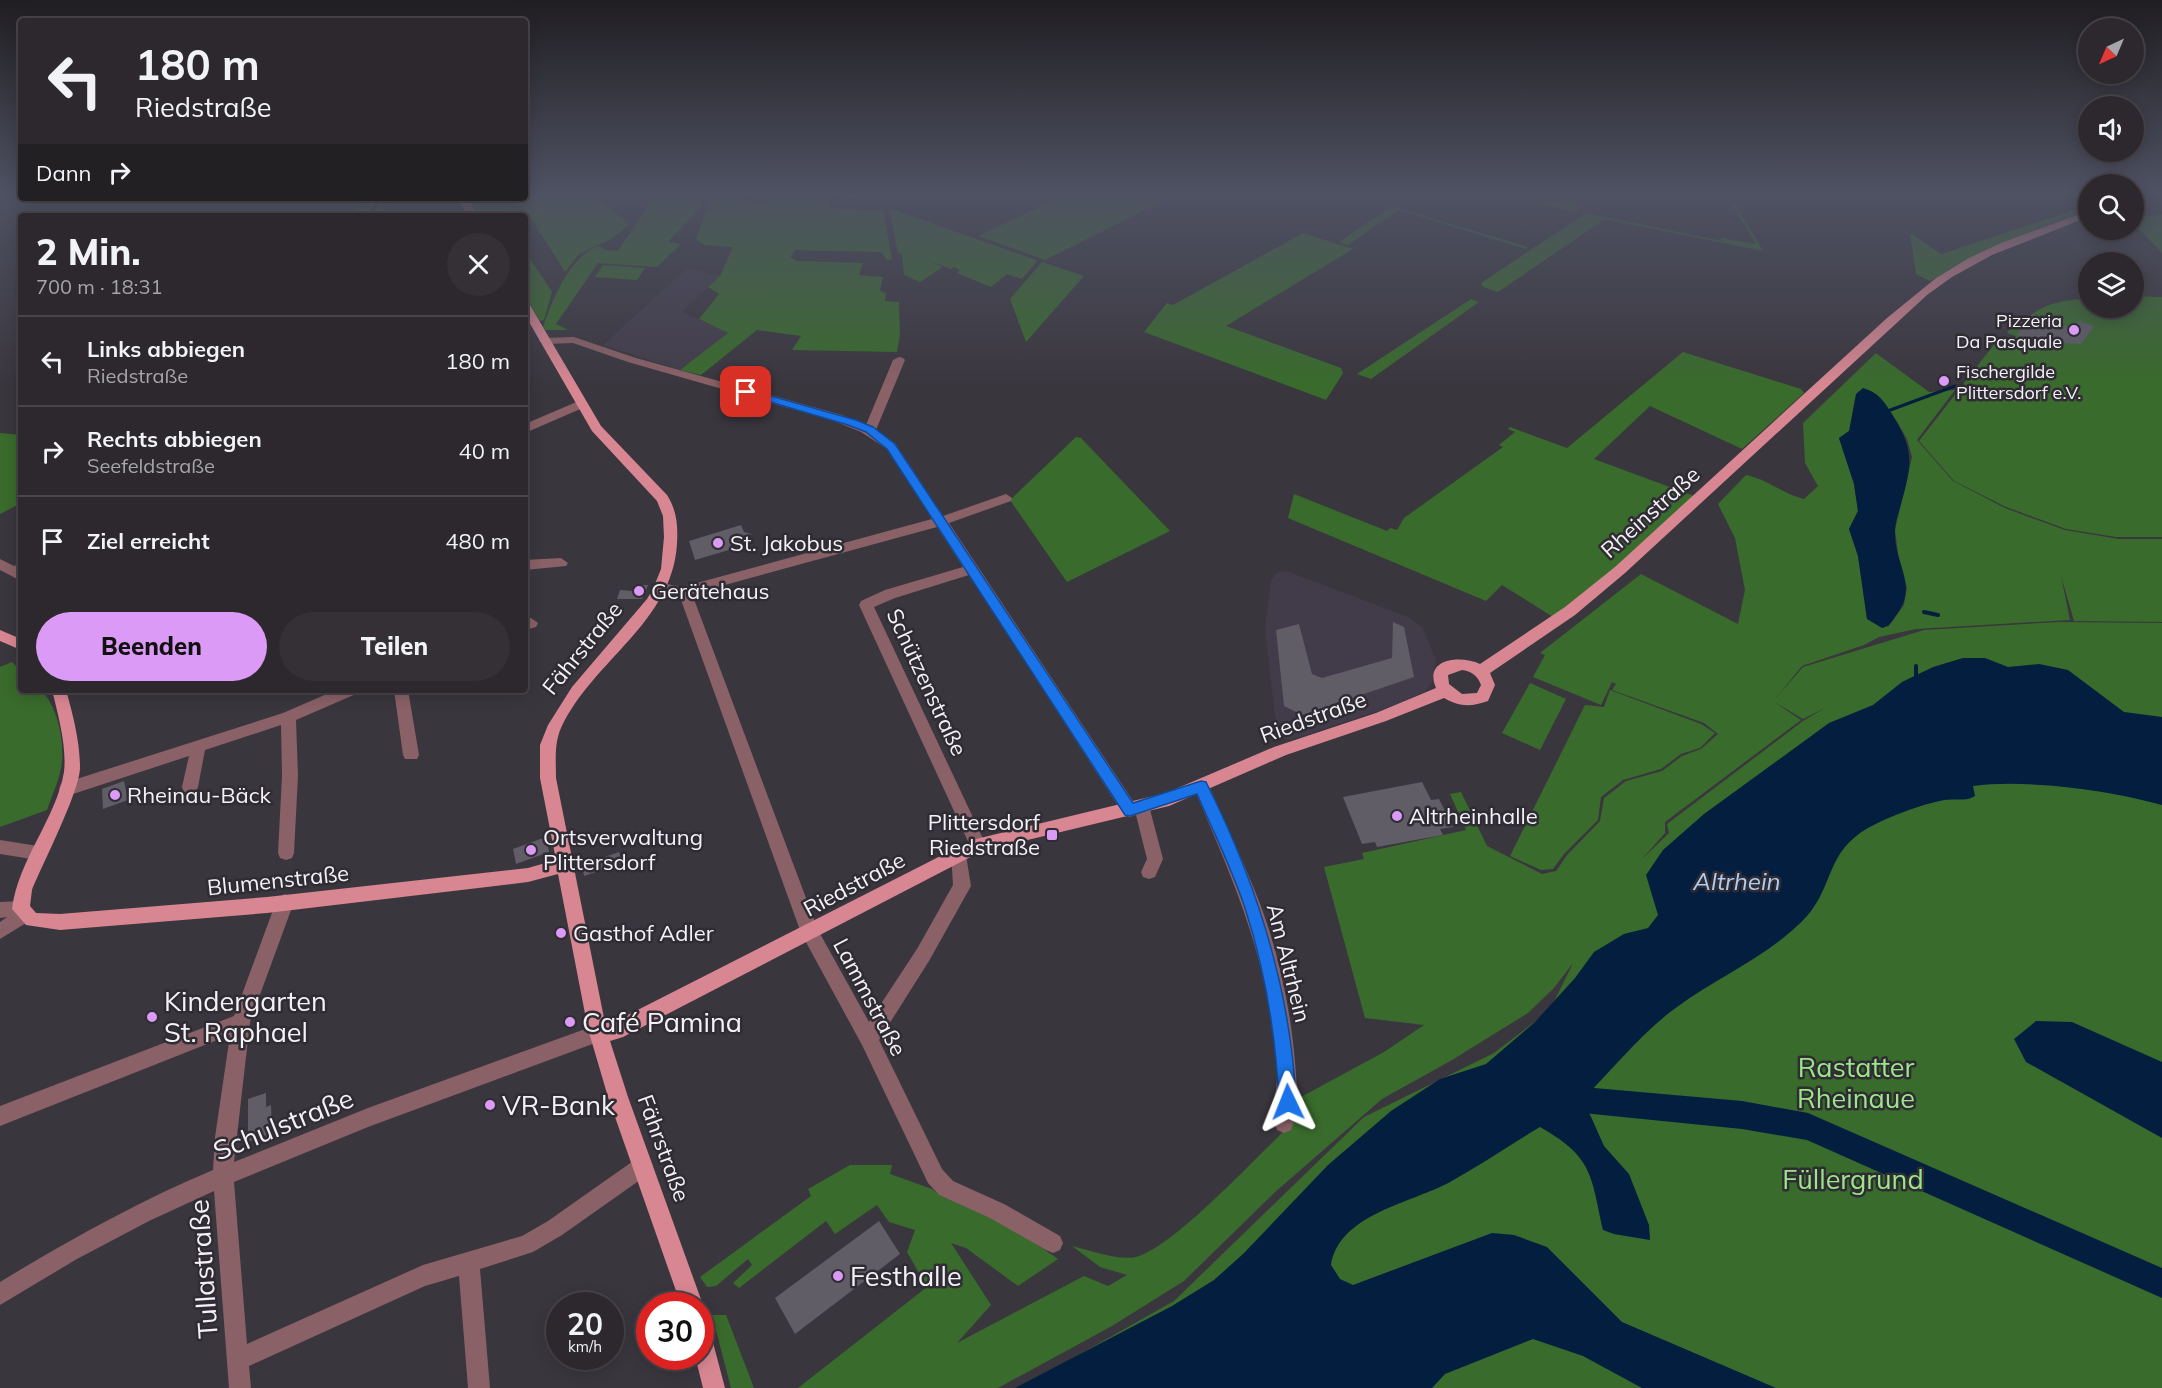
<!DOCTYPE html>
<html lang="de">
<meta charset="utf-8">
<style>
:root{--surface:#2c282e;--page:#343036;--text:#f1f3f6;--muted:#a6a6aa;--line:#48444a;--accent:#db9af6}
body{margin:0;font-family:Mulish,sans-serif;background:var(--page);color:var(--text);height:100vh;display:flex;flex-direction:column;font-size:22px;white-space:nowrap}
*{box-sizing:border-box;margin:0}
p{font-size:20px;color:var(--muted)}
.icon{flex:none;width:33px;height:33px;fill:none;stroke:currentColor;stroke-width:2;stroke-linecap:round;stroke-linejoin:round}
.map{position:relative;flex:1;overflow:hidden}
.panel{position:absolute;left:18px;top:213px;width:510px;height:480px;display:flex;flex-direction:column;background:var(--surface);border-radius:6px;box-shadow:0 3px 15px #0003,0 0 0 2px var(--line)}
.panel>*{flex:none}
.guide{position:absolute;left:18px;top:18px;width:510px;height:183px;border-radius:6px;box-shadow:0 3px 15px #0003,0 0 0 2px var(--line);background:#2c282e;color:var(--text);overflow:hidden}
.needle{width:39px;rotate:224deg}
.buttons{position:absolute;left:2078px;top:18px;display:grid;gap:12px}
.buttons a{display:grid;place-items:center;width:66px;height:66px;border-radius:50%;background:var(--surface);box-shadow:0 3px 15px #0003,0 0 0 2px var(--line);font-size:30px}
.speed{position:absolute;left:546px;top:1292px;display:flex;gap:12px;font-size:30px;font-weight:700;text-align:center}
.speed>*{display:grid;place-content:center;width:78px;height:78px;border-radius:50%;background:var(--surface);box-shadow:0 3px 15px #0003,0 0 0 2px var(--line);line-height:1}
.speed small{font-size:15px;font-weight:400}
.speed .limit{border:9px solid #d22;background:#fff;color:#111}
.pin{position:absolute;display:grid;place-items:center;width:51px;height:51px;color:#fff;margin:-26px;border-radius:12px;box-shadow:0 3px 9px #0006}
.me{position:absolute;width:66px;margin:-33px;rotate:358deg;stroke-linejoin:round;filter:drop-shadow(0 0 4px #0008)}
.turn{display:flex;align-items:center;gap:21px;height:126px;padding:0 18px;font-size:27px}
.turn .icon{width:78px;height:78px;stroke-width:2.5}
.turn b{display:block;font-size:42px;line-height:51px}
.then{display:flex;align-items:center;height:57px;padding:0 18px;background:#0003;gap:12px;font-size:22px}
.round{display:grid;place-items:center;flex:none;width:63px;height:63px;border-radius:32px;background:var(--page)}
.overview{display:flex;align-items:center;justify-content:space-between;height:102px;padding:0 18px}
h1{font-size:36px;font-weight:800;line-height:45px}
.cta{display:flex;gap:12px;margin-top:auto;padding:12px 18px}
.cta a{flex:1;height:69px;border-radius:36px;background:var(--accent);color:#111;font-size:24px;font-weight:800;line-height:69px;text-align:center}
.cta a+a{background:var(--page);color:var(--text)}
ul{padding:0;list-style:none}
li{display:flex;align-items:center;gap:18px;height:90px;padding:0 18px;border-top:2px solid var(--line)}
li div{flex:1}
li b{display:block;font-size:22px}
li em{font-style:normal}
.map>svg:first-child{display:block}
</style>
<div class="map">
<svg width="2162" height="1388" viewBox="0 0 2162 1388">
<rect width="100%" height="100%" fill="#3a363e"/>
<path fill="#423c4a" d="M687 268 720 276 682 312 729 333 680 370 603 345Z
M1286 571 1408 617 1422 627 1436 660 1432 682 1424 692 1387 708 1290 740 1283 738 1277 732 1265 629 1271 581 1276 573Z"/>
<path fill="#396b2c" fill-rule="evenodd" d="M525 192H590L630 224 613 238 579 254 565 272 531 218 479 216 468 198H525Z
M657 192H696L702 199 701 207 668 242 681 244 657 267 598 263 556 324 568 330H545L543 327C553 298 569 258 598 246L606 250 618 251Z
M713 192C732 195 749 203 766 203V199L726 192H875L879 201 830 196 831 208 883 211 892 259 887 260 881 252 795 250 790 257 796 261 863 263 859 275 883 277 880 290 886 294 885 301 899 302 900 335 897 352 792 350 801 336 757 330 701 375 680 370 728 333 699 319 719 294 708 287 720 276 733 247 704 245 696 239Z
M1072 192H1169L1177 194 1045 260 978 236Z
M1337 192H1344L1528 247 1526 249 1399 210 1348 245 1339 242 1390 207Z
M1549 192H1570L1579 210 1574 212 1525 199 1535 200Z
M1724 192H1728L1763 251 1605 219 1498 292 1483 287 1481 283 1586 213 1722 241 1721 238 1756 244Z
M365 198H391L385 205 384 216H354Z
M2086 206 2088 210C2032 230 1980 251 1930 281L1916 274 1910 233 1941 254Z
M889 208 1036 260 1037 261 1022 279 1007 274 991 287 957 273 960 270 954 267 951 269 923 258 943 267 920 282 904 275 902 254 898 253Z
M2162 215V253L2137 227 2136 221 2143 216Z
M1303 233 1353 249 1226 326 1341 368 1343 373 1326 400 1144 332 1167 303 1173 305Z
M525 251 552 292 544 320 540 321 525 296Z
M1042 262 1084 276 1026 342 1010 299Z
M603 265 645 268 637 280 595 277Z
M2133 296 2162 297V537H2116L2066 529 2006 507 1954 481 1919 441 1999 338 2014 341 2016 336 2007 333 2018 316 2027 319C2041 303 2068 300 2088 298V308H2133Z
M1471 299 1479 302 1371 379 1357 374Z
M1683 352 1801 389 1804 393 1742 449 1650 406 1594 459 1694 496 1625 560 1553 617 1502 585 1486 601 1288 518 1294 494 1387 531 1390 528 1397 530 1404 518 1503 447 1499 445 1515 432 1508 429 1510 427 1567 448Z
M1876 353 1929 392 1955 390 1917 440 1953 481 2005 508 2065 530 2119 539H2162V622L2074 621 2061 576 2070 620 1916 629 1879 637 1864 645 1802 666 1776 698 1803 667 1924 630 2059 622 2162 623V1388H1020L1174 1301 1364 1117 1494 1053 1550 1010 1573 963 1554 988 1528 1013 1452 1060 1382 1099 1274 1193 1184 1281 1112 1326 998 1388H798L927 1287 907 1252 915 1230 889 1222 877 1205 835 1234 826 1221 739 1288 733 1283 752 1265 748 1259 716 1286 707 1287 700 1277 811 1196 808 1189 850 1165H892L890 1174 932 1189 941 1196 1009 1225 1058 1259 1018 1286 966 1248 951 1243 991 1305 957 1343 1084 1276 1108 1286 1127 1275 1100 1267 1072 1246C1089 1250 1119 1261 1136 1257 1172 1248 1253 1161 1283 1132L1295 1111 1302 1110 1301 1097 1384 1052 1424 1025 1365 1018 1324 867 1364 859 1362 853 1466 830 1450 794 1461 792 1487 846 1542 874 1556 871 1567 855 1600 821 1604 798 1626 781 1662 771 1682 756 1701 749 1718 734 1704 723 1612 690 1616 684 1612 682 1601 705 1533 677 1545 655 1540 653 1641 574 1738 624 1745 590 1735 538 1718 504 1746 475C1769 480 1781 493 1804 499L1818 486 1805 463 1803 423ZM1896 420 1907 439 1912 457 1895 530 1900 569 1907 587 1904 605 1888 627 1867 619 1858 556 1849 529 1858 511 1854 484 1839 438 1849 431ZM1773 701 1803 719 1825 708 1803 721 1667 824 1669 833 1641 860 1665 833V822L1801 720Z
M0 433 21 435V503L0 514Z
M1076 437 1081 438 1170 531 1067 582 1010 500Z
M12 662 21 671V690H41C57 706 64 738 62 761 61 777 52 795 47 810L0 827V667Z
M1530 683 1566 699 1540 750 1502 733Z
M1610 690 1701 724 1715 733 1700 748 1681 754 1661 769 1623 780 1601 797 1598 820 1564 854 1553 869 1541 870 1510 856 1585 705 1604 707Z
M712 1315H726L754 1388H731Z"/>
<path fill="#031e3f" d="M1863 388C1879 393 1883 400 1892 414 1915 451 1912 464 1901 504 1899 512 1895 522 1895 531 1894 566 1920 585 1895 617 1891 623 1889 626 1882 628L1867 619 1858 556 1849 529 1858 511 1854 484 1839 438 1849 431 1856 394Z
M1963 658H1985L2008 667 2039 664 2068 670 2124 712 2162 717V805C2110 790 2025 779 1973 786L1975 796C1966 802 1955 798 1944 800 1919 805 1890 816 1868 828 1826 852 1834 885 1807 916 1769 957 1720 975 1677 1007 1642 1032 1613 1069 1583 1099L1604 1146 1629 1174 1649 1225 1650 1240 1614 1234 1603 1230C1591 1175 1593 1157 1540 1127 1510 1145 1481 1165 1450 1182 1412 1203 1339 1214 1331 1265L1340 1279 1353 1285 1492 1233 1514 1235 1547 1247 1622 1322 1776 1388H1642L1583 1356 1533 1339 1445 1374 1432 1388H1015L1172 1306 1214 1280 1243 1254 1328 1165 1391 1111 1440 1079 1486 1064 1535 1022 1575 978 1594 952 1624 934 1648 928 1658 915 1646 875 1663 850 1704 814 1829 723 1873 705 1902 682 1933 667Z
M2036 1021 2072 1022 2162 1062V1138L2026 1062 2014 1039Z"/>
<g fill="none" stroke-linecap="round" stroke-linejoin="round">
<path stroke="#031e3f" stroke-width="3" d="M369 216 380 198
M1885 412 1955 386"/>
<path stroke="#031e3f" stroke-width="4" d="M1924 612 1938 615
M1916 666V677"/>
<path fill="#031e3f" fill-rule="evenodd" d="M1557 1076 1583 1087 1742 1101 1808 1113 2162 1268V1298L1807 1140 1742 1129 1583 1113 1548 1098 1544 1089 1548 1080Z"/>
</g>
<path fill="#615d66" d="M2032 314 2073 329 2079 321 2094 326 2081 344 2035 341 2017 335Z
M741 525 744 532 751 534 745 541 746 545 695 560 689 541Z
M635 585H648L642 599H617L620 590 632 591Z
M1393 622 1404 627 1414 677 1302 715 1284 706 1276 630 1299 624 1312 674 1322 678 1392 658Z
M124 781 128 800 103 809 102 789Z
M1422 782 1431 800 1439 799 1453 827 1440 829 1443 835 1377 847 1375 842 1362 844 1343 797Z
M546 837 549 852 516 864 513 849Z
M619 852 622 863 584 876 582 865Z
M266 1093V1107L271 1105 272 1133 248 1142V1099Z
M879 1221 900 1254 795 1334 775 1298Z"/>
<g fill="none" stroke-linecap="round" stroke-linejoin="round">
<path fill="#896166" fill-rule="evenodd" d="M574 337 636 358 842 415 866 425 893 360 899 357 903 358 905 360 876 430 895 443 943 516 1006 494 1012 498 1011 501 949 523 1135 804 1142 800 1148 802 1163 859 1155 877 1149 879 1143 877 1141 872 1147 859 1136 815 1130 817 1124 815 969 575 895 598 874 607 986 845 984 850 978 852 972 850 859 605 861 601 885 590 963 567 937 527 692 594 818 930 869 1022 917 949 953 885 951 854 953 849 959 847 965 849 971 886 929 961 879 1040 942 1169 953 1181 1004 1204 1060 1236 1063 1243 1060 1250 1053 1253 1046 1250 990 1218 939 1195 928 1183 862 1045 801 933 681 600 673 594 657 591 655 588 662 583 682 587 932 519 887 449 861 432 834 421 628 362 573 343 545 344 539 341 545 338Z
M581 400 585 401V407L525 433V424Z
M561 558 568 563 566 566 525 570V560Z
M0 559 14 566 21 563V581L0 570Z
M531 618 538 623 536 627 525 630V620Z
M336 690H358L356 694 296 720 298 776 294 853 292 858 286 860 280 858 278 853 282 776 281 725 205 750 198 787 196 792 190 794 184 792 182 787 189 756 67 796 61 794 59 789 61 784 283 713Z
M394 690H408L419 755 417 759H405L403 755Z
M1201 779 1207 781 1209 786C1224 821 1241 856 1255 891 1277 945 1290 1004 1295 1062 1297 1083 1299 1110 1291 1130L1284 1133 1277 1130C1271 1115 1277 1092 1277 1075 1277 1056 1274 1036 1271 1016 1257 931 1226 864 1193 786L1195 781Z
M0 840 38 846 44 848 46 853 44 858 38 860 0 854Z
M285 894 291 897 294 902 250 1022 234 1162 368 1108 599 1024 606 1027 608 1033 606 1039 368 1127 234 1182 247 1344 423 1265 522 1236 548 1221 636 1159 643 1156 650 1159 653 1166 650 1173 562 1235 533 1252 480 1269 490 1388H468L459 1276 425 1286 249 1366 251 1388H229L214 1191 149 1221 77 1259 0 1305V1282C69 1240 139 1201 213 1170L215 1137 230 1035 0 1126V1106L234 1016 276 902 279 897Z
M21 901C28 904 31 908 34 915L31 920 0 939V922L7 917 0 918V902Z"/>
<path fill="#d88792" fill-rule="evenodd" d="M2133 192H2141L2133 196Z
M458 198H468L478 216H468Z
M2088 211V217L1992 255 1952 277 1927 295 1625 573 1575 615 1490 673 1495 685 1488 701C1471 707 1460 707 1444 698L1386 721 1286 755 1169 806 982 851 623 1037 610 1041 628 1097 703 1305 700 1310V1305H681L608 1097 588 1029 558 874 528 882 267 913 60 930 26 925 12 909C18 860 56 819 64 772 67 747 58 714 52 690H66C73 715 80 742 80 768 79 793 43 863 32 890L30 906 36 913 60 914 267 897 528 868 556 860 540 778V745L548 725 572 687 647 599 653 589 661 569 664 537 663 516 657 501 592 431 525 315V302L530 305 601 426 667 495C677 511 678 525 677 544 672 623 593 660 561 728 554 744 556 761 556 778L605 1023 614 1022 972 840 1166 793 1274 747 1376 713 1436 688C1423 658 1461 655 1480 664L1565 607 1615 567 1887 318 1936 278 1969 258 2001 243ZM1462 670C1471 671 1478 676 1481 685L1477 693 1462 694 1449 684 1448 675Z
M0 630 21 639V650L0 641Z
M700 1324 708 1327 711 1335 725 1388H703L695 1356H700Z"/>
</g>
<linearGradient id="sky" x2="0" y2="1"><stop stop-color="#201e22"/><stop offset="0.5" stop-color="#4f5263"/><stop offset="1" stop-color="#4f5263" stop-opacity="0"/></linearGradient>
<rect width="2162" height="386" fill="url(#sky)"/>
<path fill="#1a73e8" stroke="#114b97" stroke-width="1.5" d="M746 389 856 420 873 427 895 444 1133 803 1201 781 1206 782C1256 881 1291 991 1296 1102L1294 1108 1288 1111 1281 1108 1279 1102C1276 1037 1265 970 1245 908 1232 869 1213 831 1197 794L1130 816 1125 815 887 449 866 432 848 425 743 394 741 392Z"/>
<g fill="#db9af6" stroke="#2f2c34" stroke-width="2">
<circle cx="2074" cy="330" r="6"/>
<circle cx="1944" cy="381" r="6"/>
<circle cx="718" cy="543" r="6"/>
<circle cx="639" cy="591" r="6"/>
<circle cx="115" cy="795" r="6"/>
<circle cx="1397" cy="816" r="6"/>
<rect x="1046" y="829" width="12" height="12" rx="3"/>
<circle cx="531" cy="850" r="6"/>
<circle cx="561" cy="933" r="6"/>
<circle cx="152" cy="1017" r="6"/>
<circle cx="570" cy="1022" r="6"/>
<circle cx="490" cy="1105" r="6"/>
<circle cx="838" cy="1276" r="6"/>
</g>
<g text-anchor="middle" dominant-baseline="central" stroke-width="5" stroke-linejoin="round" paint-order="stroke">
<g font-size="18" fill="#f4f2f7" stroke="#2f2c34" text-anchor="end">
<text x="2062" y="320">Pizzeria<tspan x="2062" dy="21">Da Pasquale</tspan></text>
<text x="1956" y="371" text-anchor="start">Fischergilde<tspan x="1956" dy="21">Plittersdorf e.V.</tspan></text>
</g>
<g font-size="22" fill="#f4f2f7" stroke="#2f2c34">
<text transform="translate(1650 512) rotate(-42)">Rheinstraße</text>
<text transform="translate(582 648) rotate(-51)">Fährstraße</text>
<text transform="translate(927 682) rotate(65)">Schützenstraße</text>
<text transform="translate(1313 717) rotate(-20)">Riedstraße</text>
<text transform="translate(278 880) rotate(-6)">Blumenstraße</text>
<text transform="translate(854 884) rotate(-28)">Riedstraße</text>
<text transform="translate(1289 963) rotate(76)">Am Altrhein</text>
<text transform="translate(870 997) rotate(62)">Lammstraße</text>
<text transform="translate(664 1148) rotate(70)">Fährstraße</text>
</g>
<g font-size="22" fill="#f4f2f7" stroke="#2f2c34" text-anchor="start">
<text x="730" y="543">St. Jakobus</text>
<text x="651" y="591">Gerätehaus</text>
<text x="127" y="795">Rheinau-Bäck</text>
<text x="1409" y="816">Altrheinhalle</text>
<text x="1040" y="822" text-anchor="end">Plittersdorf<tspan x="1040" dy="25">Riedstraße</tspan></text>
<text x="543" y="837">Ortsverwaltung<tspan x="543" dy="25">Plittersdorf</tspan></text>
<text x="573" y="933">Gasthof Adler</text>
</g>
<g font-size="24" font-style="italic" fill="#b0ccf0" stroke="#2f2c34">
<text x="1737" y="881">Altrhein</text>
</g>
<g font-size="27" fill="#f4f2f7" stroke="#2f2c34" text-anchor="start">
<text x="164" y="1001">Kindergarten<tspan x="164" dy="31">St. Raphael</tspan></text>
<text x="582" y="1022">Café Pamina</text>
<text x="502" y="1105">VR-Bank</text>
<text x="850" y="1276">Festhalle</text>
</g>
<g font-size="27" fill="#9be687" stroke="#2f2c34">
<text x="1856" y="1067">Rastatter<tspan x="1856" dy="31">Rheinaue</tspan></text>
<text x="1853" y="1179">Füllergrund</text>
</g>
<g font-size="27" fill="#f4f2f7" stroke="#2f2c34">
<text transform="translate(283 1124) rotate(-22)">Schulstraße</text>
<text transform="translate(203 1269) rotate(-94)">Tullastraße</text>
</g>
</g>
</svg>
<div class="buttons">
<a><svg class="needle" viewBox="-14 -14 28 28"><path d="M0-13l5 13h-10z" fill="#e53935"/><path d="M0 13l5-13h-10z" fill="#a6a6aa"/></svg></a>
<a><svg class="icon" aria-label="sound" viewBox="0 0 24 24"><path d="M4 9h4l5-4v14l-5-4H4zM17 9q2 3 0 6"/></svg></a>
<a><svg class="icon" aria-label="search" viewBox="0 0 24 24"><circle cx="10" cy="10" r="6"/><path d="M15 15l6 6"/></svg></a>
<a><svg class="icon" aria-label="layers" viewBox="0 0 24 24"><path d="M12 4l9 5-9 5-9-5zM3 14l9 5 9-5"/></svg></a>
</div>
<div class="speed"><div>20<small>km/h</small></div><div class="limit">30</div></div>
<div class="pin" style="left:746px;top:392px;background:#d93025"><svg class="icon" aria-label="arrive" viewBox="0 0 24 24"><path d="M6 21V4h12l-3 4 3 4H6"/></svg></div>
<svg class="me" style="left:1288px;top:1102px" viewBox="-20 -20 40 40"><path d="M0-17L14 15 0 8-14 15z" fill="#1a73e8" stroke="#fff" stroke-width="4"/></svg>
<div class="guide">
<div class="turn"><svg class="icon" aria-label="left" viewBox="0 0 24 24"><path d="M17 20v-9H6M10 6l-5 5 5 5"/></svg><div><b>180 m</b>Riedstraße</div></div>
<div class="then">Dann<svg class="icon" aria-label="right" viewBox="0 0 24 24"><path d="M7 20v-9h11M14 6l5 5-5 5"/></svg></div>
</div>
<section class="panel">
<div class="overview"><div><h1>2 Min.</h1><p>700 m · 18:31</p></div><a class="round"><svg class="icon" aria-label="close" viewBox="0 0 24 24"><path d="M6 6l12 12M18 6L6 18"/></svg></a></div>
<ul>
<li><svg class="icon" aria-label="left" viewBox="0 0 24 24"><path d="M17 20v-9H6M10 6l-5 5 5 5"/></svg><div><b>Links abbiegen</b><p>Riedstraße</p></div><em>180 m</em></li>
<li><svg class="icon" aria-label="right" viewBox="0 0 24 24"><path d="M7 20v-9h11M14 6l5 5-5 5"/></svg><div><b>Rechts abbiegen</b><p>Seefeldstraße</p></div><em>40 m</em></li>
<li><svg class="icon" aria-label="arrive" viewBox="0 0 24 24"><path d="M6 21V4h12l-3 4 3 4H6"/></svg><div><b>Ziel erreicht</b></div><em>480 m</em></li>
</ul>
<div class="cta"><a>Beenden</a><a>Teilen</a></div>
</section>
</div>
